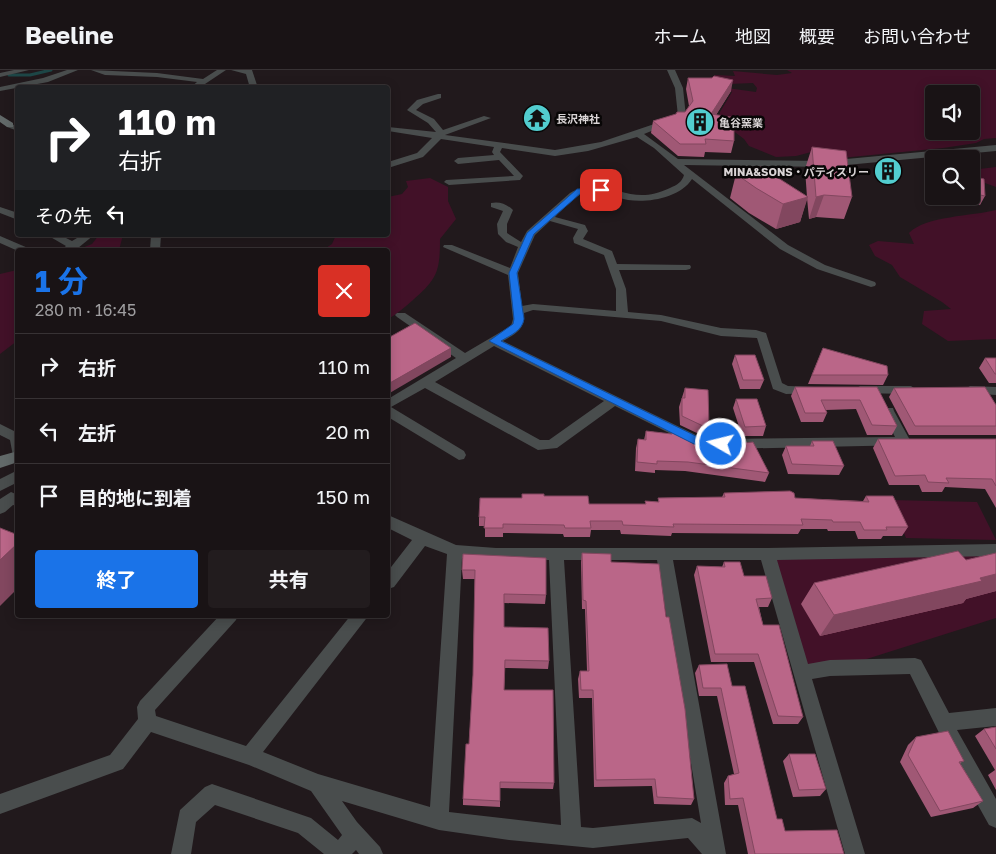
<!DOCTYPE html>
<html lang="ja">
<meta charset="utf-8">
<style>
:root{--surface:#191315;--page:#221c1e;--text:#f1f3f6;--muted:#9f9ea0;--line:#373234;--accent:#1a73e8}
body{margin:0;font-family:"Golos Text","Noto Sans JP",sans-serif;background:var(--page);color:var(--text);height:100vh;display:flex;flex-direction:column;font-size:19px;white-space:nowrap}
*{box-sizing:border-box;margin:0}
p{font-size:16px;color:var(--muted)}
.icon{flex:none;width:28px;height:28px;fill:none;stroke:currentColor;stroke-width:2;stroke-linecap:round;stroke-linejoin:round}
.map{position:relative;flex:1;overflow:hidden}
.side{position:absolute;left:15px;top:178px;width:375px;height:370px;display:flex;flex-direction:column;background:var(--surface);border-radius:5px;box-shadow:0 2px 12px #0003,0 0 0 1px var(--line)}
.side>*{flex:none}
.top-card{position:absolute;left:15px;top:15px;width:375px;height:152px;border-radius:5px;box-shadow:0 2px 12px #0003,0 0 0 1px var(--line);background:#202124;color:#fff;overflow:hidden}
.buttons{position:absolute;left:925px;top:15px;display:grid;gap:10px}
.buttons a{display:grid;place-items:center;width:55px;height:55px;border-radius:5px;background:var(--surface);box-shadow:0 2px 12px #0003,0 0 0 1px var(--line);font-size:25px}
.pin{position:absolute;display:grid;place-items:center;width:42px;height:42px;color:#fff;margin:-21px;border-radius:10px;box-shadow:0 2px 8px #0006}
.me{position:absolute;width:55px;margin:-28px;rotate:278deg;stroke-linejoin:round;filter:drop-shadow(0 0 4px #0008)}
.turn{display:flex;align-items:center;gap:18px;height:105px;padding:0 20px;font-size:22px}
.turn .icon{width:65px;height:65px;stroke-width:2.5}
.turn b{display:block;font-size:35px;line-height:42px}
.then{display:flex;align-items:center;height:48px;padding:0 20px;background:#0003;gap:10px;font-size:19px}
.round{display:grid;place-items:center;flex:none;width:52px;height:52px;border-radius:5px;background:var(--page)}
.head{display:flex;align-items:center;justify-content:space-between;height:85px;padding:0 20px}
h1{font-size:30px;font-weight:700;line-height:38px;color:var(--accent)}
.cta{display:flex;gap:10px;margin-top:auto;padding:10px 20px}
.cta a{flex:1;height:58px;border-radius:5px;background:var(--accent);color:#fff;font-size:20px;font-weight:700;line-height:58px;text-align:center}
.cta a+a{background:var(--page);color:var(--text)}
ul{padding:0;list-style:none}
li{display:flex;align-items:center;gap:15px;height:65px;padding:0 20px;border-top:1px solid var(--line)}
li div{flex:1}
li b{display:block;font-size:19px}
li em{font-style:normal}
header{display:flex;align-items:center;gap:30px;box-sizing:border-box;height:70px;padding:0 25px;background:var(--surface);border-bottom:1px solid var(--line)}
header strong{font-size:24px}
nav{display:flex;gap:28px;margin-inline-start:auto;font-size:18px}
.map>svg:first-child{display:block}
</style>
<header>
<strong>Beeline</strong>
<nav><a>ホーム</a><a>地図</a><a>概要</a><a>お問い合わせ</a></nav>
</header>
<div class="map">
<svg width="996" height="784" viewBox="0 0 996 784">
<rect width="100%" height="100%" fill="#21191c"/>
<path fill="#421128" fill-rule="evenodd" d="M787 0H996V68L984 69 976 73 943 78 841 88 819 80 796 86 776 87 749 76 744 69 719 50 720 42 732 22 727 18 756 22 757 18 753 13 729 14 707 9 716 5 735 6 733 1 777 5 792 3ZM934 24H971V61H934Z
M996 97V117L971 108V100Z
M430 108 448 117V131L456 149 440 169C440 202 437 209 413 230 405 237 397 244 388 249V180H323L332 174 336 165H388V127L402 124 408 117 406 111Z
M996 140V269L948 271 922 254 924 241 951 239 942 232 900 207 892 195 875 186 869 175 878 171 914 174 909 163C925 146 973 146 996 140Z
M99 165H123L119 180H77L92 174Z
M17 200V271L0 284V204Z
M890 430 977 432 996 470 906 468Z
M996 485V548L854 593 805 598 776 488Z"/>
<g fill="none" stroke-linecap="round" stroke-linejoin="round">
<path stroke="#1d4646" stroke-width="3" d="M9 5H30L51 0"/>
<path fill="#494d4d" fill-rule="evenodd" d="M14 0H29L0 7V3Z
M67 0H78L48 12 0 21V17L43 8Z
M91 0 157 3 203 9 217 0H226L199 18H190L197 12 157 7 105 5Z
M231 0H252L258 18H250L246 4Z
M667 0H675L683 18 686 47 644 64 678 89 825 91 996 75V81L825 97 684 95 788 175 825 195 875 212 876 214 875 216 871 217 817 199 780 179 692 109C680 128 648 133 628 130 614 128 600 120 585 123 574 125 563 139 555 147L585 155 588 161 583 169 612 181 617 194 690 195 691 197 690 199 686 200H619L626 219 628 242 661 245 721 258 756 260 766 263 782 313 788 316 815 317 817 320 815 323 786 324 773 319 757 268 721 266 661 251 533 240 524 243C526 259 515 264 503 271L700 367 721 369 895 367 882 341 883 338H893L894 341 911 372 909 375 721 379 693 375 615 336 557 378 538 380 425 318 391 337 464 381 466 385 464 389 459 390 388 347V329L456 288 397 247 395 245 397 243H405L465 283 511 256 513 249 508 205 443 177 444 175H452L510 198 518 177 506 172 498 164 497 154 503 141 491 137V133C499 131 507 134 513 140L507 154V163L521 172 527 161 570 123C577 119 584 117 593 117 624 118 636 134 670 118 677 115 682 112 684 105L654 78 637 67 588 81 555 86 502 78 500 82 523 106 520 110 449 115 444 112 446 110 514 106 499 90 458 94 454 91 458 88 494 85 492 82 494 77 441 69 423 87 388 98V92L417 83 432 68 388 61V57L436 62 428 53 407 40 417 30 438 24H441V28L423 34 416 40 434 49 443 60 484 46 491 48 445 65 555 80 601 72 678 46 675 18ZM550 151 578 159 573 168 574 173 604 185 616 219V241L533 234 522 236 518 203 535 165ZM494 276 604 331 549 370H540L435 312Z
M7 53 18 56V61L7 57Z
M0 137 18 143V150L0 143Z
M47 165H60L72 171 82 165H94L78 178 61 180 66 176Z
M151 165H161L160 180H150Z
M0 166 28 178 29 180 18 181 0 173Z
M860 316H911L917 320 911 324 856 323 854 320Z
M970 316 996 317V325L966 323 964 320Z
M0 354 18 363V387L13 386 10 370 0 365Z
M18 400V412L0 421V409Z
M11 422 18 425V436L13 435 5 442 0 444V429Z
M388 445 456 475 496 478H767L996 474V486L777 490 808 594 830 590 915 588 921 590 949 643 996 638V656L957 660 996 729V758L989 755 950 685 910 604 830 606 812 609 865 784H845L761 490H673L726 784H702L688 768 593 778 509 770 439 760 342 731 357 752 380 777 383 784H359L356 780 352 784H324L298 763 215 735 196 752 191 784H171L180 740 205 717 212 714 311 748 338 770 342 765 311 721 249 695 151 662 123 699 0 744V724L110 685 138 649 137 637 140 631 220 545H238L236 550 155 640 156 646 246 676 351 545H369L263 682 318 704 430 737 447 484 425 476 394 517 388 519V501L412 470 388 458ZM462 488 496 490H549L561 755 449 742ZM564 490H657L701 753 692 748 593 758 581 757Z"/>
<path fill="#626969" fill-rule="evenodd" d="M0 45 13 53V57H7L0 52Z
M18 381V392L0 398V386Z"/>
</g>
<path fill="#a05875" d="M688 8 731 21 716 45 730 51 734 71 731 83 705 82 704 87 678 86 651 63 653 51 685 42 689 36 686 19Z
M812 77 852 127 844 149 816 147 809 149 807 128 800 152 776 159 749 143 730 128 736 104 807 127 805 99Z
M971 106 985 126 980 135 953 129V126H971Z
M823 278 888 305 883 315 808 314Z
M735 285 764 310 760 319H740L732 294Z
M985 288H996V313H989L979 298Z
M795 317H877L897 356 892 365H867L856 339 826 340 827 343 823 352H801L791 326Z
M685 318 709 356 707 366 701 365 680 355 679 337Z
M894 318 996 335V365H909L889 327Z
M736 329 766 356 763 366H742L733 338Z
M672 360 713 376 769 403 765 412 685 401 655 400V403L635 401 636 378 638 369 644 370 646 361 671 364Z
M878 369H996V438L985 419 945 417 942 422H922L919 415H889L873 378Z
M812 371 844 396 839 405 788 404 782 385 786 376H810Z
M724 423 795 428 863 431 866 426 908 457 902 466H883L881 469H858L855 461H828L827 459H801L798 464 672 463 671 466 621 464 620 460H591L590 467H564L563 464 503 463V467H485V456H479V447L522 428 544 426 589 434H645V431L658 432V428L722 427Z
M582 483 611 492 666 547 694 729 691 735 654 734 652 716 594 717 592 628H579L578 609 580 601H587L585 539H582L581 492Z
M996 483V521L966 529 963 533 820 566 801 534 814 513 966 490Z
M463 484 546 525 545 534 504 533V557L549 591 548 599 505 598 504 620 554 713 553 719 500 718V737L463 735V729L469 674 473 605 475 509H463L462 500Z
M724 492 744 506 772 528 768 537H759L763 555 803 647 798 654H773L754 592H711L694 505 697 496 722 497Z
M699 595 732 616 777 749 785 761 844 784H748L738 735H725L724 713 728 706 734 704 717 626H699L695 603Z
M996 657V720L988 705 995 700 975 666 984 659Z
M916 667 964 691 960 693 983 731 973 738 931 747 900 692 908 675Z
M789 684 826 719 820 726 793 727 783 691Z"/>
<path fill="#82475f" d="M733 10 731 21 709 56 711 44Z
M824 125 816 147 809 149 816 127Z
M808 127 800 152 776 159 783 134Z
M451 278V287L388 324V314Z
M18 473V518L0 536V490Z
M996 504V521L966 529 963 533 820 566 834 545Z"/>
<path fill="#ba6688" stroke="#82475f" d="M714 6 733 10 711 44 731 47 730 51 734 52V71L705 69 706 74H680L653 51 676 44 677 42H685L693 31 688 8H712Z
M812 77 846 81 852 127 824 125 816 127Z
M761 97 808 127 783 134 756 118 736 104Z
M971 106 984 109 985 126 971 123Z
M415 253 451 278 388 314V268Z
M823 278 887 296 888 305H812Z
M735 285H755L764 310H743Z
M985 288H996V304H995Z
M795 317H877L897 356 872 355 860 330H821L827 343H805Z
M985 317 996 335V356H915L894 318Z
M685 318 708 320 709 356H703L682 346V328H685Z
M736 329H757L766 356 745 357Z
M672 360 683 361 700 369 712 371 713 376 753 372 769 403 688 392 657 391V394L637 392 638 369 646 370V361L672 364Z
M878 369H996V416L992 409 946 408 949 413 928 412 925 405 895 406Z
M812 371H833L844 396 792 394 786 376H814Z
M790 421 794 423 795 428 869 432 866 426H893L908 457H886L887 460H864L860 452H833L832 450 801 449 803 455 673 454 674 457 623 455 622 451H590L591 458H565L564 455 503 454V458H484L485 447H479L480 428H522V424H544V426H588L589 434H646L645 431 659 432 658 428 725 427 724 423Z
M0 458 18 465V473L0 490Z
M958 481 966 490 996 483V504L980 508 982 511 834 545 814 513Z
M582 483 611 484V492L659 494 666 547H669L685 639 694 729 657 727 655 709 596 710 593 620H581L580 601H589L586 531 583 530Z
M463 484 546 488V525L504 524V557L548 558 549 591 505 590 504 620H553L554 713 500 712V731L463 729 466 674H469L473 605 475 500H462Z
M724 492H740L744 506H766L772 528 756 529 763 555H779L803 647 778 646 758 584H715L697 496 725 497Z
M727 594 732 616H745L777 749H782L785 761 837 760 844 784H755L743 728 730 729 728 706 739 703 721 618H703L699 595Z
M996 657V679L984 659Z
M948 661 964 691 959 692 983 731 940 741 908 685 916 667Z
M789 684H815L826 719 799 720Z"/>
<path fill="#1a73e8" stroke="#114b97" d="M601 118 603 119V122L581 123 534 164 517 203 524 249C522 261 511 265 501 271L700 368 725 371 727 374 725 377 721 378 694 374 489 271 513 254 514 249 509 203 527 163 577 119Z"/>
<defs>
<symbol id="temple-disc" viewBox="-11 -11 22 22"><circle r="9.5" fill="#52cdcf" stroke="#080606"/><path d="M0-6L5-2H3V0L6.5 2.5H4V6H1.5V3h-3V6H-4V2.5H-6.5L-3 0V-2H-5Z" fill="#111"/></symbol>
<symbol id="building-disc" viewBox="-11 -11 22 22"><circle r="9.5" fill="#52cdcf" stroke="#080606"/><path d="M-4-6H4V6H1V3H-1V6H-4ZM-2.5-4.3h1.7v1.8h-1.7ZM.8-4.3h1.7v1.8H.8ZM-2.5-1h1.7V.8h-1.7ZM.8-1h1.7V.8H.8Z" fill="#111"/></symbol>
</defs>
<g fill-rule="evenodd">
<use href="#temple-disc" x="521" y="32" width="32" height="32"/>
<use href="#building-disc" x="684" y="36" width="32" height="32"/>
<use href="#building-disc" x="872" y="85" width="32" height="32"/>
</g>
<g text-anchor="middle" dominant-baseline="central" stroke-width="5" stroke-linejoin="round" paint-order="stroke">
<g font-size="11" font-weight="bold" fill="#d9d4d5" stroke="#080606" text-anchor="start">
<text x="556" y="48">長沢神社</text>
<text x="719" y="52">亀谷窯業</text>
<text x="869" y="101" text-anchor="end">MINA&amp;SONS・パティスリー</text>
</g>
</g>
</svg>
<div class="buttons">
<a><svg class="icon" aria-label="sound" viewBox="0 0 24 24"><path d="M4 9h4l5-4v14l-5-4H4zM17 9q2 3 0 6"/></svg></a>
<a><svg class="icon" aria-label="search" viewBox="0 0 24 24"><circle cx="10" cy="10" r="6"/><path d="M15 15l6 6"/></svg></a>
</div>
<div class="pin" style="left:601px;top:120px;background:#d93025"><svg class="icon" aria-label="arrive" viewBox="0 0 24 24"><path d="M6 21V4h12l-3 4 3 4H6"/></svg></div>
<svg class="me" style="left:721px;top:374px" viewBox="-20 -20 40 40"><circle r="17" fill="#1a73e8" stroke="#fff" stroke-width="3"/><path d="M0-11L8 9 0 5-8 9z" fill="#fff"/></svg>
<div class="top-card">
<div class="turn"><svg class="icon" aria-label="right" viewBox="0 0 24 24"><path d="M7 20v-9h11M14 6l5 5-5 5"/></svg><div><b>110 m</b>右折</div></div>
<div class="then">その先<svg class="icon" aria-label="left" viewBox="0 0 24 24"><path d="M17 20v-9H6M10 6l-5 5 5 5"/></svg></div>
</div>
<section class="side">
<div class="head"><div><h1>1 分</h1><p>280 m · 16:45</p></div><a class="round" style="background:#d93025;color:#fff"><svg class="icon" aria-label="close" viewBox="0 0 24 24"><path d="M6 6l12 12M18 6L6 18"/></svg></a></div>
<ul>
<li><svg class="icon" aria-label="right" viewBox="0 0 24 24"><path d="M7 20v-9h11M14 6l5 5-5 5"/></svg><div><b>右折</b></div><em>110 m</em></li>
<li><svg class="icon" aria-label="left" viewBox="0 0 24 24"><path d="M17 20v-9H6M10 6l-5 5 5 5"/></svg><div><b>左折</b></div><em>20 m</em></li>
<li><svg class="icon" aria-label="arrive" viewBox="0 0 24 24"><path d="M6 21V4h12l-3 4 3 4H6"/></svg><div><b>目的地に到着</b></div><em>150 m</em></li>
</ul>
<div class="cta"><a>終了</a><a>共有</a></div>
</section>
</div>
